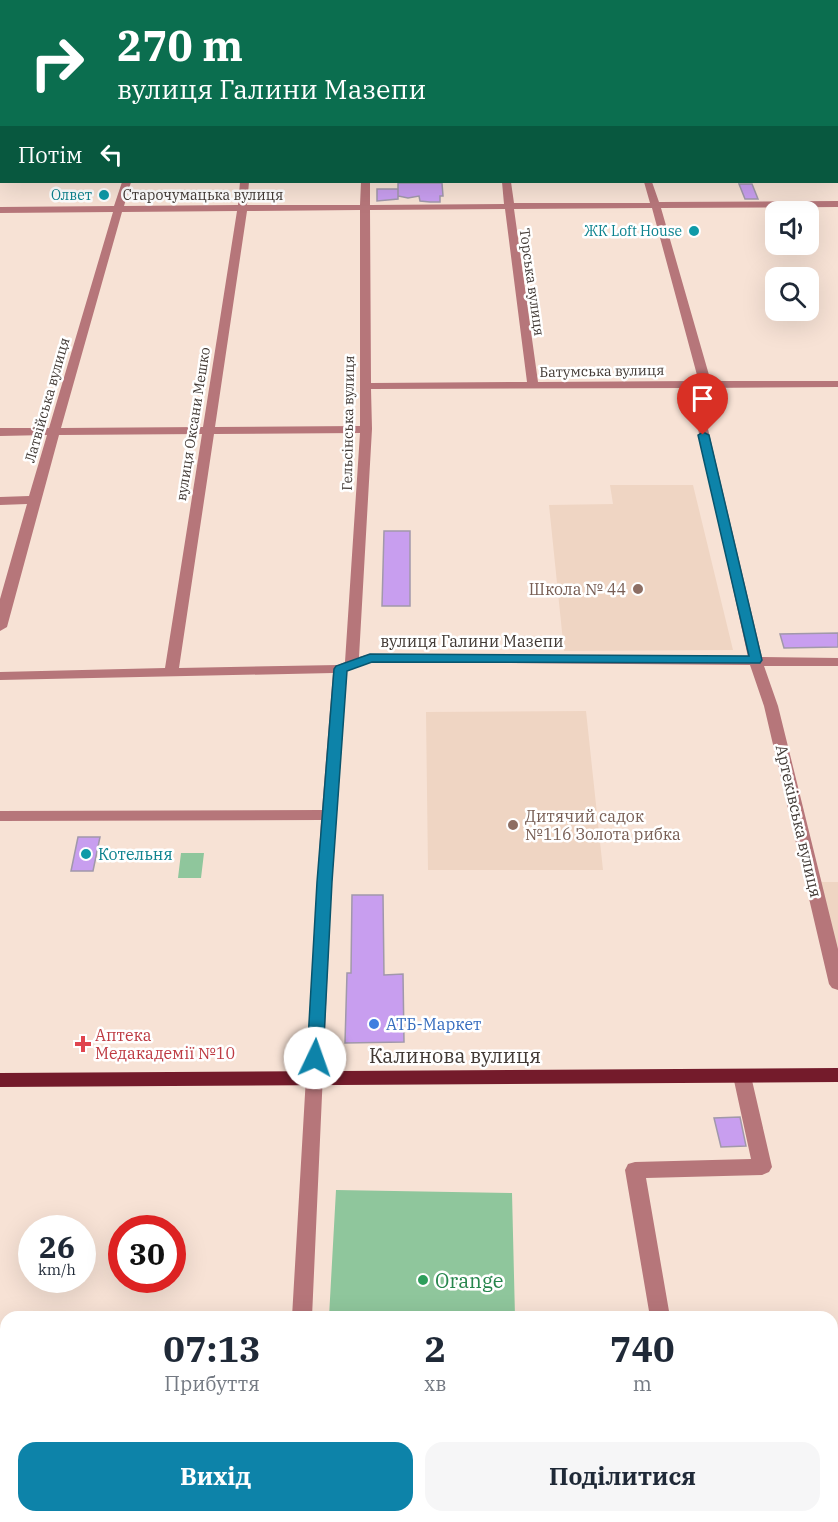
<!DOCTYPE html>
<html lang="uk">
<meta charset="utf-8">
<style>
:root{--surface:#fff;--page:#f6f6f7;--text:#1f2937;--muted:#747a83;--accent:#0d83a9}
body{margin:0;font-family:"IBM Plex Serif",serif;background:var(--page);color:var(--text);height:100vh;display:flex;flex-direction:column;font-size:22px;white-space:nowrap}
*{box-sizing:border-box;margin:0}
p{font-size:20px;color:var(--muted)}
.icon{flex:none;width:33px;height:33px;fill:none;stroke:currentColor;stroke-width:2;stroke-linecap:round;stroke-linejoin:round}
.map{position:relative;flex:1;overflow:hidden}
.side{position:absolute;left:0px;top:1311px;width:838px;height:212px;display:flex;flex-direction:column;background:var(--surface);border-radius:18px 18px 0 0;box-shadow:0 6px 24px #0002}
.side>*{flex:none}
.banner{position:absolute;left:0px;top:0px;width:838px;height:183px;box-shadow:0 6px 24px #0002;background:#0b6e4f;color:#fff;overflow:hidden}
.buttons{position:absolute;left:765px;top:201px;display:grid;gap:12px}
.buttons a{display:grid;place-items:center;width:54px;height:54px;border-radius:12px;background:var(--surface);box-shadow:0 6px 24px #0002;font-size:30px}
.speed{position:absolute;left:18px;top:1215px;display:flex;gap:12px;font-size:30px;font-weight:700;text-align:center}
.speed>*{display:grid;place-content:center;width:78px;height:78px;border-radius:50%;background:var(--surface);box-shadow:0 6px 24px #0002;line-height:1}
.speed small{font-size:15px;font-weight:400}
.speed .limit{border:9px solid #d22;background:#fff;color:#111}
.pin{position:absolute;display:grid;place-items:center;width:51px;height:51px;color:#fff;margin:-62px -26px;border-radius:50% 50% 50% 0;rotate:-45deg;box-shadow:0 0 6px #0007}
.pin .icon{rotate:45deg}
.me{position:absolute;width:66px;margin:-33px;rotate:3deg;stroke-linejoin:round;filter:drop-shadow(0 0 4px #0008)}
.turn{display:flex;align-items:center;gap:21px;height:126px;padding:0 18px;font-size:27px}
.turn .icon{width:78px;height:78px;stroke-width:2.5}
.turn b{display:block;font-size:42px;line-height:51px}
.then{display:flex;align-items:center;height:57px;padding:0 18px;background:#0003;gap:12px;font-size:22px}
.eta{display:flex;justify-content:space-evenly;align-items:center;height:102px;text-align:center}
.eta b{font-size:36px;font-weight:700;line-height:42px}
.primary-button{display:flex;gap:12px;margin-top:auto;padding:12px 18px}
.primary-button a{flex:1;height:69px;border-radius:18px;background:var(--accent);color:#fff;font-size:24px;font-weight:700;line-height:69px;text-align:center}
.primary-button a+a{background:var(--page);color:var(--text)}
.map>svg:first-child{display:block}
</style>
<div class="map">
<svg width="838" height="1522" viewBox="0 0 838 1522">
<rect width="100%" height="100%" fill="#f7e2d5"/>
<path fill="#efd5c3" d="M610 485H693L733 650 564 651 549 505 613 504Z
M586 711 603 870H428L426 712Z
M816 882H838V969Z"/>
<path fill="#8fc69c" d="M181 853H204L201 878H178Z
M336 1190 512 1193 515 1317H329Z"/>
<path fill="#c89eef" stroke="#a198aa" stroke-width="1.5" d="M398 183H442L443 196H440V202H430L420 201 419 196 408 198 398 196Z
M739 184H752L758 199H745Z
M377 189H398V199L377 201Z
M384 531H410V606H382Z
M838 633V647L784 648 780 634Z
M78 837H100L93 871H71Z
M352 895H383L384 975 403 974 404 1042 345 1043 347 973H351Z
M740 1117 746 1146 721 1147 714 1118Z"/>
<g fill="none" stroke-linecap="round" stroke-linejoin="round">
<path fill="#b6767a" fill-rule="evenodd" d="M28 0H36L28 2Z
M170 0H178V2H170Z
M268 0H276V2H268Z
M365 0H373V2H365Z
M479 0H487V2H479Z
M592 0H600V2H593Z
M0 56H2L0 63Z
M837 75H838V79H837Z
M0 81H2V85H0Z
M0 98H2V104H0Z
M0 138H2V144H0Z
M0 161H2V167H0Z
M122 182H131L124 206 238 205 240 182H249L247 205H360L361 182H370V205L504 204 502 182H511L514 203H650L644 182H652L659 202 838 201V207L661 208 709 375 706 381H838V387L701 388 699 391 762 657 838 658V666H764L778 706 838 949V990L832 988 829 984 764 706 750 665 372 662 347 671 331 896 312 1317H292L321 820 0 821V811L322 810 333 673 0 680V672L165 668 202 434 59 435 7 627 0 631V599L27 504 0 505V497L29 496 47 435 0 436V428H49L113 212 0 213V207L114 206ZM652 208 697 375 694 381 538 382 514 209ZM505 209 527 382 371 383 370 210ZM360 210V426L215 427 247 211ZM237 211 203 427 61 428 122 212ZM689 388 748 657 370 654 359 657 372 429 371 389ZM360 433 345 662 338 665 179 668 214 434Z
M742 1069 748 1071 751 1076 772 1167 769 1172 762 1175 646 1178 670 1317H650L625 1170 628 1164 635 1162 751 1159 733 1076 736 1071Z
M279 1516H301V1522H279Z
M681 1516H703L704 1522H682Z"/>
<path fill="#741b2b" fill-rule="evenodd" d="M761 0H769V2H761Z
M778 0H786V2H779Z
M837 111 838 112V119L837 118Z
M837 145 838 146V153L837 152Z
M838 1068V1082L0 1087V1073Z"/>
</g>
<path fill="#0d83a9" stroke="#08556e" stroke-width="1.5" d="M703 432 709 435 762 660 760 663 372 662 347 671 332 882 323 1058 321 1062 315 1064 309 1062 307 1058 317 882 334 669 336 666 370 654 749 656 698 435Z"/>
<g fill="#0f9aa8" stroke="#fff" stroke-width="2">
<circle cx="104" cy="195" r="6"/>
<circle cx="694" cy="231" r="6"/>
<circle cx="86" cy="854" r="6"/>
</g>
<g fill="#8d6e63" stroke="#fff" stroke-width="2">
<circle cx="638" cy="589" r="6"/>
<circle cx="513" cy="825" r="6"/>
</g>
<circle fill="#3f7fe0" stroke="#fff" stroke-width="2" cx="374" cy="1024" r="6"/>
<path fill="#e0444e" stroke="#fff" stroke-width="2" d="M80 1035h6v6h6v6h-6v6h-6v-6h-6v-6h6z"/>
<circle fill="#2e9e5b" stroke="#fff" stroke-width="2" cx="423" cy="1280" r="6"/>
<g text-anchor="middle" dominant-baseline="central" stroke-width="5" stroke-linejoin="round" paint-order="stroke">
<g font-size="14" fill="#0d838f" stroke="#fff" text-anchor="end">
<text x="92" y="195">Олвет</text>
<text x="682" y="231">ЖК Loft House</text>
</g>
<g font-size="14" fill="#413934" stroke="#fff">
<text x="203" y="195">Старочумацька вулиця</text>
<text transform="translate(532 282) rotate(82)">Торська вулиця</text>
<text transform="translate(602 371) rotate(-1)">Батумська вулиця</text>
<text transform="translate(47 400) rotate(-74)">Латвійська вулиця</text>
<text transform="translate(348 423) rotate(-89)">Гельсінська вулиця</text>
<text transform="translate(193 424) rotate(-81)">вулиця Оксани Мешко</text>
</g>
<g font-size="16" fill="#785e54" stroke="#fff" text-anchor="end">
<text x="626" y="589">Школа № 44</text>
<text x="525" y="816" text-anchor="start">Дитячий садок<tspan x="525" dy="18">№116 Золота рибка</tspan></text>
</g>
<g font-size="16" fill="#413934" stroke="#fff">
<text x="472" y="641">вулиця Галини Мазепи</text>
<text transform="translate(799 821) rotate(77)">Артеківська вулиця</text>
</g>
<g font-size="16" fill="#0d838f" stroke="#fff" text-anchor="start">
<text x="98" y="854">Котельня</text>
</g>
<g font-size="16" fill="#366cbe" stroke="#fff" text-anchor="start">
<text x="386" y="1024">АТБ-Маркет</text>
</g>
<g font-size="16" fill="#be3a42" stroke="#fff" text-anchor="start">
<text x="95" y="1035">Аптека<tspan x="95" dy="18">Медакадемії №10</tspan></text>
</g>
<g font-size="20" fill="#413934" stroke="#fff">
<text x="455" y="1055">Калинова вулиця</text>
</g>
<g font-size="20" fill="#27864d" stroke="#fff" text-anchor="start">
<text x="435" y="1280">Orange</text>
</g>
</g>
</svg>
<div class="buttons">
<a><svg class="icon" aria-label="sound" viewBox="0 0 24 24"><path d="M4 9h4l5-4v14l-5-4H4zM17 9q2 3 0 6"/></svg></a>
<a><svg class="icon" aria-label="search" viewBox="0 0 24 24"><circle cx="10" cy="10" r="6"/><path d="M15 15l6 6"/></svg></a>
</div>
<div class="speed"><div>26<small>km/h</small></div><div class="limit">30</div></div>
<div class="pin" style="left:703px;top:435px;background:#d93025"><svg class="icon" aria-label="arrive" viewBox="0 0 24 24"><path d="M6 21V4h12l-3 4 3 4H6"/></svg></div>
<svg class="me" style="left:315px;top:1058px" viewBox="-20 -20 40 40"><circle r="19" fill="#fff"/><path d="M0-13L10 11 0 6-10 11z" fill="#0d83a9"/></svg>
<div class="banner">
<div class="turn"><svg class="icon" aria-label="right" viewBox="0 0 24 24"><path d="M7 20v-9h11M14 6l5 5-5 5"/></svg><div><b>270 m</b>вулиця Галини Мазепи</div></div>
<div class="then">Потім<svg class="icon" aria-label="left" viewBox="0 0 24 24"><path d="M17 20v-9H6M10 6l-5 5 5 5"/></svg></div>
</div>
<section class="side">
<div class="eta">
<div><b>07:13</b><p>Прибуття</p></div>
<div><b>2</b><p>хв</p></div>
<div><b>740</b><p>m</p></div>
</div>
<div class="primary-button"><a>Вихід</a><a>Поділитися</a></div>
</section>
</div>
